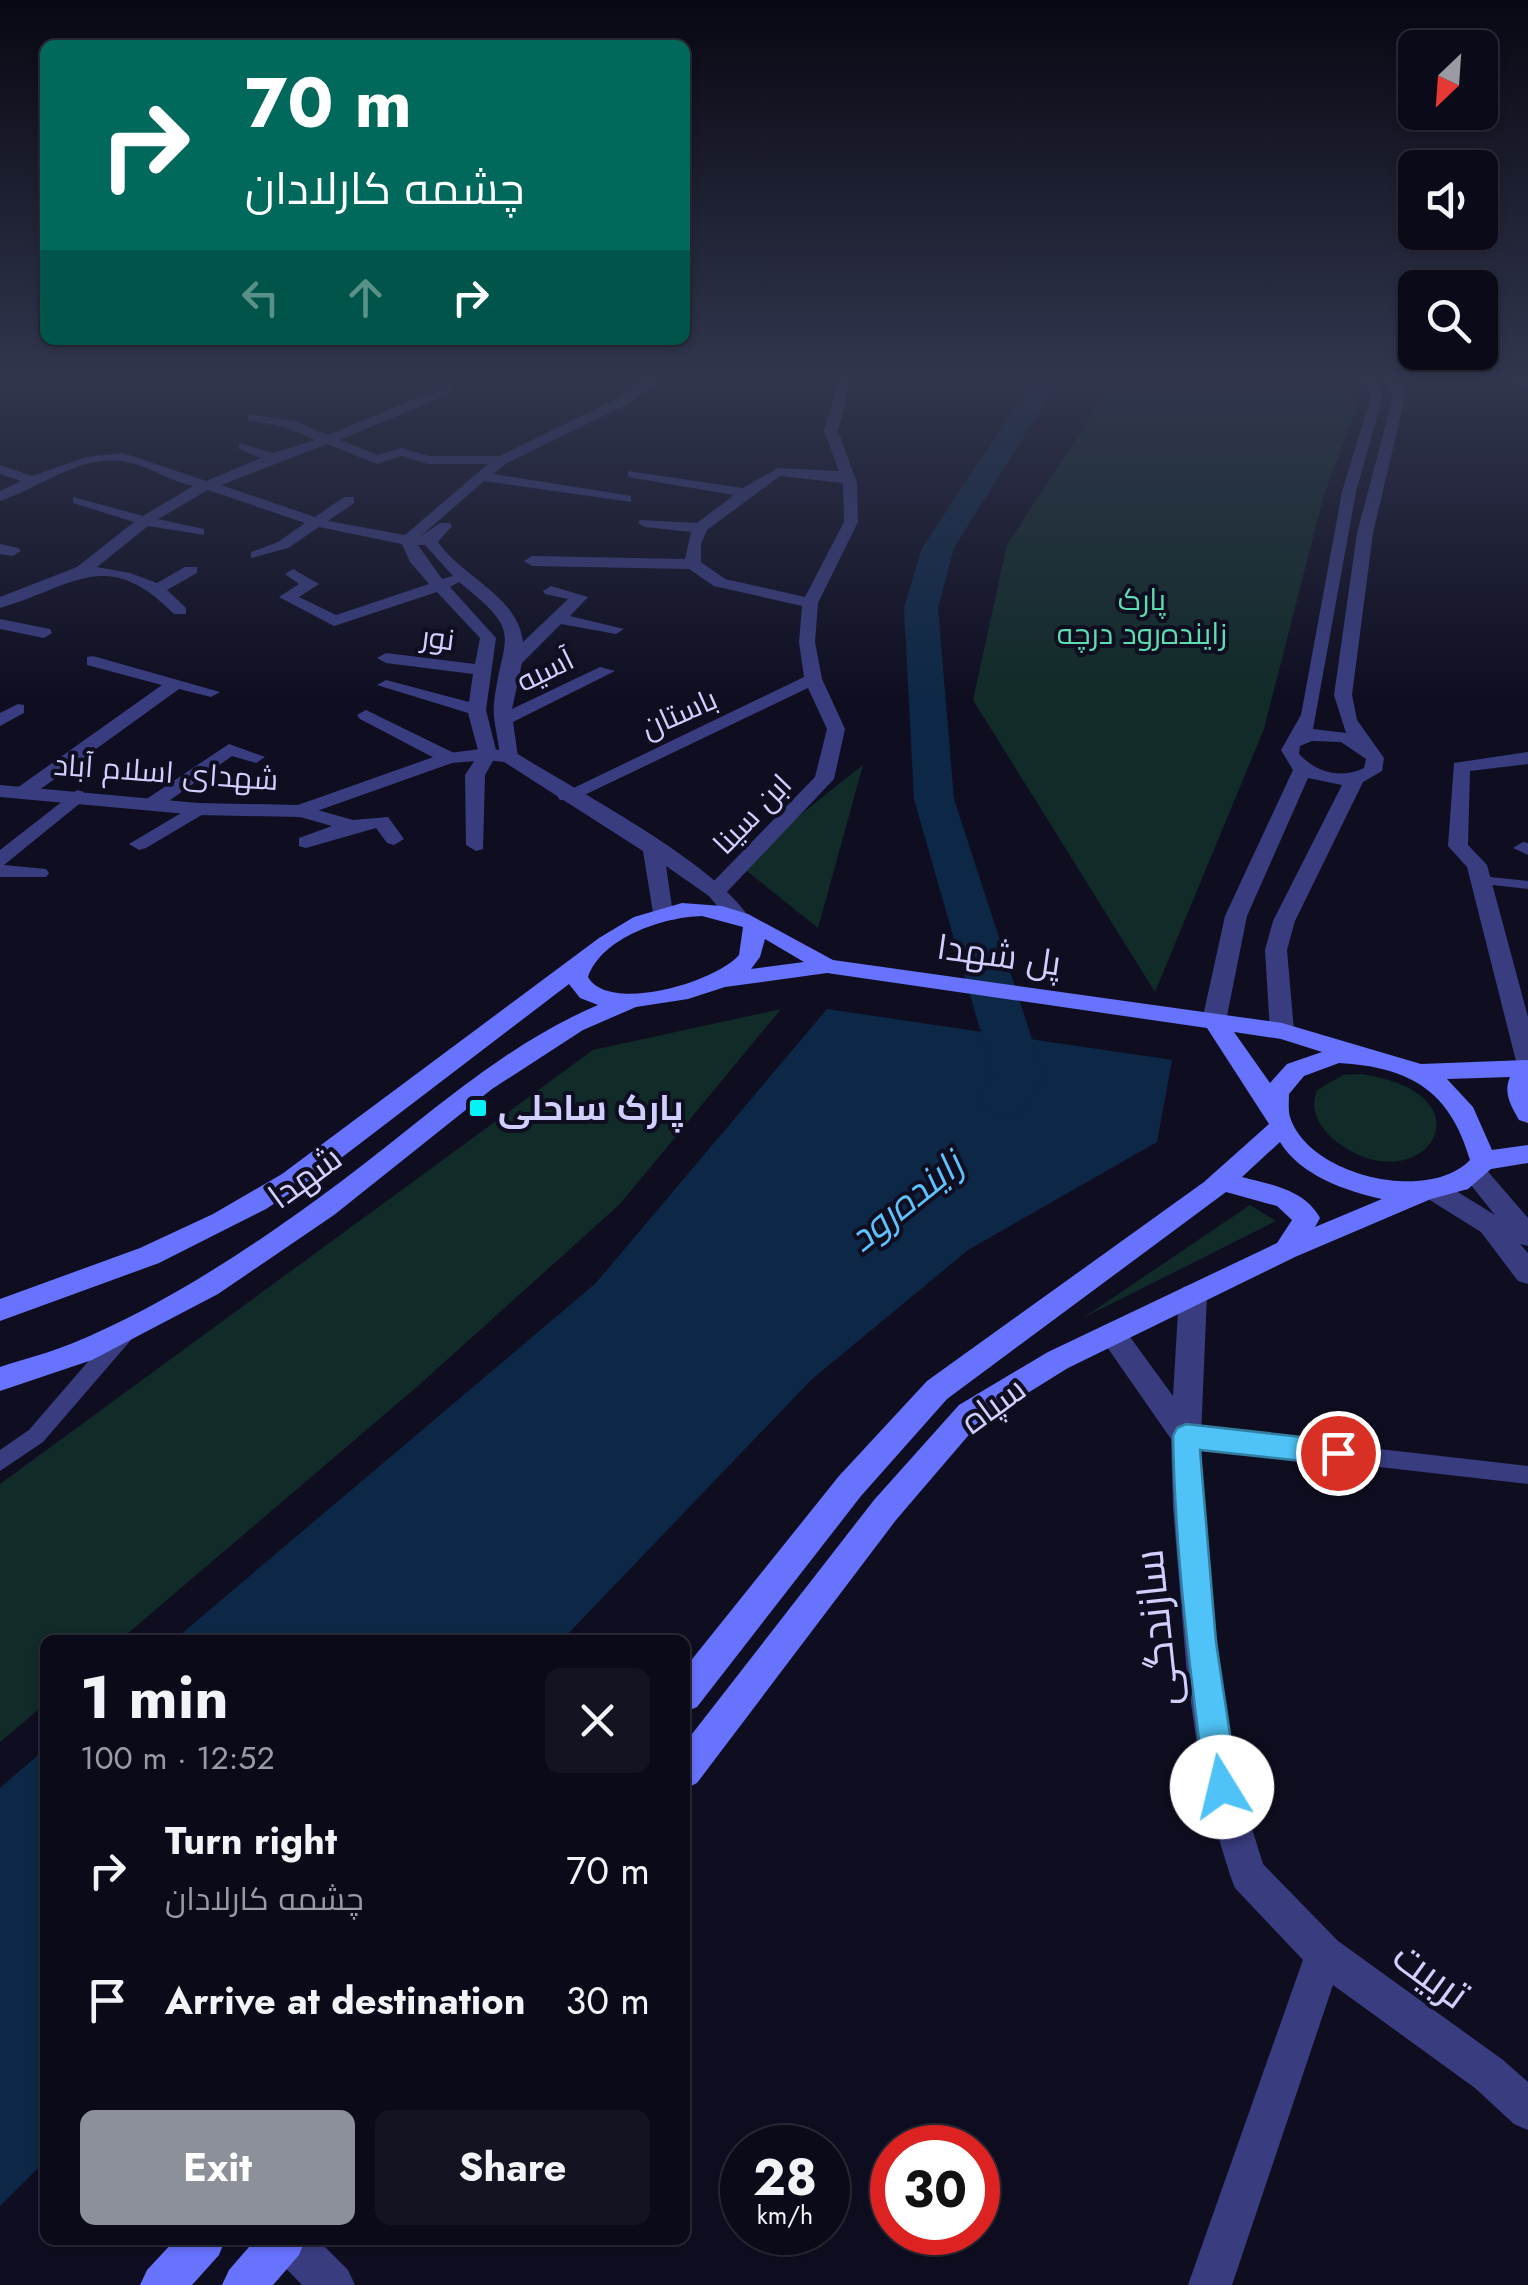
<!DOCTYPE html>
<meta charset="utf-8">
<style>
:root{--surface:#0b0a19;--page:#141322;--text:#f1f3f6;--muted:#9a9aa2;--line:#2b2b38;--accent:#8c9099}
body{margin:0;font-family:Jost,Cairo,sans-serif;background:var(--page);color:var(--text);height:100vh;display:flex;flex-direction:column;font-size:38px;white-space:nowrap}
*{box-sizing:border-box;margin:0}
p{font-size:32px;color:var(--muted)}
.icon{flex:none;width:55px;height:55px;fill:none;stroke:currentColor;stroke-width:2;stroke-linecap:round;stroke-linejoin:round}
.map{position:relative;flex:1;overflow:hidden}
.side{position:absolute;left:40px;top:1635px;width:650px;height:610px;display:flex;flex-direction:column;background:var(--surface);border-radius:15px;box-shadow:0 2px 8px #0004,0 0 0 2px var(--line)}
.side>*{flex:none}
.guide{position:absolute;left:40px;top:40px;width:650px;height:305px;border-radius:15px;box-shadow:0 2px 8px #0004,0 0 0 2px var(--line);background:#00695c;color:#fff;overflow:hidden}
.needle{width:65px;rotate:205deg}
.tools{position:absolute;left:1398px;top:30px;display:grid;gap:20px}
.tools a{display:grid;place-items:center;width:100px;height:100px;border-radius:15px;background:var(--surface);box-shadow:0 2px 8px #0004,0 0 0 2px var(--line);font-size:50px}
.speed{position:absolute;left:720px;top:2125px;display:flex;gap:20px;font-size:50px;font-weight:700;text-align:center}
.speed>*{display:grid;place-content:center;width:130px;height:130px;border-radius:50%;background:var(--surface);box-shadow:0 2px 8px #0004,0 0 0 2px var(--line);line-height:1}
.speed small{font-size:25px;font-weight:400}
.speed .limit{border:15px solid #d22;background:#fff;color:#111}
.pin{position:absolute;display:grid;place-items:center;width:85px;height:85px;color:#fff;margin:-42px;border:5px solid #fff;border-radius:50%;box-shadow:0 2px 10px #0007}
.me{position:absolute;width:110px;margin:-55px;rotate:351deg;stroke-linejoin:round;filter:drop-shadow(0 0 8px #0008)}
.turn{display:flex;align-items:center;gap:35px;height:210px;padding:0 40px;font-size:45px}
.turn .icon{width:130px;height:130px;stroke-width:2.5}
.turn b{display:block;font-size:70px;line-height:85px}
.lanes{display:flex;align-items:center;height:95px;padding:0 40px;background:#0003;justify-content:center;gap:50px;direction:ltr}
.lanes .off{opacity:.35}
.round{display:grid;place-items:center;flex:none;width:105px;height:105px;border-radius:15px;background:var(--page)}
.summary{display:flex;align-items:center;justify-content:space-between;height:170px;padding:0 40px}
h1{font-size:60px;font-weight:700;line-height:75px}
.cta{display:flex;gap:20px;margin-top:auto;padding:20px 40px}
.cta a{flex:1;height:115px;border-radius:15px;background:var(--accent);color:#fff;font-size:40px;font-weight:700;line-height:115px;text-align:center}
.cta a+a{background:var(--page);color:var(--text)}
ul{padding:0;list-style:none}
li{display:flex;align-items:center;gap:30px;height:130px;padding:0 40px}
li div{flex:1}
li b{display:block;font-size:38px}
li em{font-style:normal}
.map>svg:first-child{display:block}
</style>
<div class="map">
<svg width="1528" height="2285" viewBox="0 0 1528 2285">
<rect width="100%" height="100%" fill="#0f0e21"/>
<path fill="#112b28" d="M1116 377H1345L1357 404 1323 498 1264 729 1155 992 973 700 1007 545Z
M863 765 818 928 738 864Z
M781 1009 620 1204 419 1385 120 1640H45V1704L0 1742V1484L593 1050Z
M1361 1074C1502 1095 1418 1211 1332 1138 1317 1124 1310 1109 1317 1090L1343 1075Z
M1250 1205 1276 1221 1083 1318Z"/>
<path fill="#0d2846" d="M827 1009 1172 1060 1157 1142 968 1250 811 1380 562 1640H174L596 1283Z
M45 1749V2161L0 2206V1788Z"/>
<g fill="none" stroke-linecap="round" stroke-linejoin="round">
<path fill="#0d2846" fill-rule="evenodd" d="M1035 377H1061L954 548 938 608 954 799 1044 1076 1022 1111 1004 1116 986 1111 979 1098 993 1075 914 799 904 608 922 548Z"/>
<path fill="#393d80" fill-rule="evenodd" d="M1480 876 1528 881V889L1475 883 1473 880Z
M124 1326 131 1328 134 1334 131 1340 43 1442 0 1471V1450L29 1430 117 1328Z
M1186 1427 1528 1466V1484L1186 1445 1179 1442 1176 1436 1179 1430Z"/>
<path fill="#393d80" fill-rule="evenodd" d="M647 377H662L630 403 507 463 493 474 626 495 631 496V502L484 481 421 536 440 523H450L452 526 438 542C462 577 518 596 523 642L568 599 545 594 543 591 551 586 588 597 570 616 624 629 616 634 561 624 522 663 512 709 600 667 615 671 513 722 518 757 509 763 500 757C499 739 492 720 494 703 503 631 525 635 459 582L450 587 496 638 486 710 497 754 485 775 483 849 476 851 466 845 465 775 479 754 468 713 377 685 386 680 469 702 473 674 386 663 377 658 386 653 475 664 480 638 437 592 334 626 279 597 299 584 285 574 293 569 319 584 299 597 336 615 429 584 410 562 402 544 319 527 288 548 251 558V552L278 542 305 523 208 490 158 519 204 529V535L148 526 97 567 130 573 157 583 185 567H197V573L167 590 186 608V614H174C106 545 73 587 0 608V597L77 567 134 522 73 503V497L143 516 193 486C169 481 149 466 127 462 81 453 40 488 0 501V491L21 481 0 474V465L32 476 86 457 123 453 206 481 261 458 239 449V443L273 453 315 440 285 427 248 420V414L294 421 328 435 446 386 451 387V393L340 440 378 455 401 448 429 456H500L620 397ZM327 444 377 464 401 456 428 464H488L405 535 328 521 354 503V497H344L315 517 221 485ZM418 545H425L453 576 442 579Z
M840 377H852L838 431 857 483 858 522 818 603 815 642 822 679 845 729 834 779 723 896H709L706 891 709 886 815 777 827 729 808 688 574 800H560L557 796 804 677 799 642 802 606 714 586 689 569 532 566 524 561 532 556 685 559 691 532 645 527 638 523 640 520 697 523 734 495 633 478 628 477V471L743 488 778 468 839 471 824 431ZM780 476 843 483 844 522 805 597 725 579 701 562V544L707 530Z
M1509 377H1523L1528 382V392Z
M0 544 18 548 21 551 13 556 0 554Z
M0 619 50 629 52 633 44 638 0 629Z
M93 656 220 692 211 697 179 689 31 796H17V788L162 685 87 665V657Z
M18 704 24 705V713L0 726V713Z
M366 710 456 754 458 758 449 764 442 762 360 719 357 715Z
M229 744 265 757 256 763 232 756 159 808H145V800Z
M1528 752V764L1470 771 1468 845 1487 865 1528 1017V1069L1516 1061 1467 867 1448 846 1454 763Z
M77 790 84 792V800L4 865 46 869 49 873 46 877H0V850Z
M198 803 205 805V813L146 848 139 850 129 844Z
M300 805 353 820 388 817 404 839 394 845 387 843 376 828 306 848 299 846V838L332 826 293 815 290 811Z
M1523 842 1528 843V855L1513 848Z
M1475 1164 1484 1167 1528 1218V1246L1520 1244 1528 1253V1284L1518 1281 1481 1232 1425 1197 1421 1190 1425 1183H1443L1495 1215 1462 1174 1466 1167Z
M1193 1284 1203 1287 1207 1295 1201 1436 1203 1508 1221 1675 1239 1787 1263 1864 1338 1941 1503 2060 1528 2082V2130L1514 2124 1475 2088 1333 1985 1232 2285H1188L1303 1960 1235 1888 1230 1875 1203 1787 1187 1675 1173 1508 1171 1439 1098 1334 1102 1326 1112 1322 1122 1326 1173 1396 1179 1295 1183 1287Z
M267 2240H318L348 2270 355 2285H302L273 2255Z"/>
<path fill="#393d80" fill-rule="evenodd" d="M1359 377H1372L1381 389 1382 399 1356 492 1313 729 1346 733 1334 695 1357 533 1392 401 1391 389 1381 377H1394L1403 389 1404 401 1373 533 1352 695 1357 720 1384 758 1382 771 1363 782 1295 921 1287 950 1294 1031 1290 1037 1282 1039 1270 1031 1265 950 1273 921 1342 785 1308 778 1247 916 1226 1021 1214 1029 1202 1021 1225 916 1293 770 1281 750 1301 715 1342 492 1370 399 1369 389ZM1312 741 1341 742 1366 759 1364 768C1341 779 1317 773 1299 754L1300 746Z
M488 748 516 753C577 791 706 858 746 913L743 918H727L709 896 666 866 673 914 670 919H654L643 851 504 762 488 760 452 763 300 817 198 815 0 797V785L198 803 298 805 442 754Z"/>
<path fill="#6772fd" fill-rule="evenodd" d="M682 903 722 906 748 914 833 960 1282 1023 1421 1064 1528 1060V1123L1519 1120C1511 1106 1503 1093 1510 1077L1447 1079 1473 1107 1492 1150 1528 1145V1163L1491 1169 1468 1189 1431 1199 1295 1257 1068 1368 979 1423 896 1520 697 1783 685 1789V1743L874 1500 959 1405 1048 1352 1277 1243 1292 1220 1277 1206 1226 1192 947 1399 861 1496 697 1707 685 1712V1668L839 1476 927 1381 1204 1182 1269 1124 1207 1028 827 973 725 987 688 999 636 1007 583 1030 492 1089 334 1215 218 1294 92 1360 0 1391V1367C24 1359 49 1353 73 1343 158 1308 242 1254 316 1200 409 1134 492 1050 598 1005L580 998 569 984 328 1168 266 1209 159 1263 0 1321V1299L140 1248 213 1214 282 1174 599 938 634 917ZM702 916 743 927 739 955C716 982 609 1014 588 977 602 937 664 917 702 916ZM765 939 804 962 751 969 760 957ZM1234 1032 1281 1039 1322 1052 1287 1064 1270 1083ZM1339 1063C1409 1067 1450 1090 1470 1160 1427 1204 1308 1175 1290 1117 1288 1110 1289 1100 1289 1094L1304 1076ZM1280 1142C1301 1176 1346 1191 1382 1199L1315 1227 1320 1218C1304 1189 1271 1185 1242 1177Z
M175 2240H225L219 2255 192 2285H140L147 2270Z
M255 2240H305L299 2255 273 2285H222L229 2270Z"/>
</g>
<linearGradient id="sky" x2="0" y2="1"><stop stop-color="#080812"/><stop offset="0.54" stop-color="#31364e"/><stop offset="1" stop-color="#31364e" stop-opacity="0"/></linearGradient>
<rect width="1528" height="697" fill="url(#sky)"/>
<path fill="#4fc3f7" stroke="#337fa1" stroke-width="2.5" d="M1186 1424 1338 1441 1348 1445 1352 1453 1348 1462 1338 1465 1200 1450 1216 1642 1238 1787 1233 1798 1222 1803 1210 1798 1205 1787C1190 1670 1175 1554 1173 1436L1177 1428Z"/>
<rect fill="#04f4f5" stroke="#0f0e21" stroke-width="4" x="468" y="1098" width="20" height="20" rx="5"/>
<g text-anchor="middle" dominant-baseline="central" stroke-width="8" stroke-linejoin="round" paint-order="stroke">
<g font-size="30" fill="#5cddb0" stroke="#0f0e21">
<text x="1142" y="599">پارک<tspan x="1142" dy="34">زاینده‌رود درچه</tspan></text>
</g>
<g font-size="30" fill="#d0cffe" stroke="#0f0e21">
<text transform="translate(438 638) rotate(7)">نور</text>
<text transform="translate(545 670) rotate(-26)">آسیه</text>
<text transform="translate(679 713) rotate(-24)">باستان</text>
<text transform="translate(166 772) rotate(4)">شهدای اسلام آباد</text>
<text transform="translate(752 814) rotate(-46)">ابن سینا</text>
</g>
<g font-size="35" fill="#d0cffe" stroke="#0f0e21">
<text transform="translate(999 955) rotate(8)">پل شهدا</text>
<text transform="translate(305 1177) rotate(-36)">شهدا</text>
<text transform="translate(993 1405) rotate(-36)">سپاه</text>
</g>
<g font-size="35" font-weight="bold" fill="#d0cffe" stroke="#0f0e21" text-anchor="start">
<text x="498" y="1108">پارک ساحلی</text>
</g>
<g font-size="38" font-style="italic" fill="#5ec2fd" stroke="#0f0e21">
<text transform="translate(905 1201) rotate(-39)">زاینده‌رود</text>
</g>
<g font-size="42" fill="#d0cffe" stroke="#0f0e21">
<text transform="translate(1156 1628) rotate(-96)">سازندگی</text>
<text transform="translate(1431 1975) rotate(36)">تربیت</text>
</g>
</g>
</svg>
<div class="tools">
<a><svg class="needle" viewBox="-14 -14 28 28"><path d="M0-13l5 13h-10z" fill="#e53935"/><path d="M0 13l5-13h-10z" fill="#9a9aa2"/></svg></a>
<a><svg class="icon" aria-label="sound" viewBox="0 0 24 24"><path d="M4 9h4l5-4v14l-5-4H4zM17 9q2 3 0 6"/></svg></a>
<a><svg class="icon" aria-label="search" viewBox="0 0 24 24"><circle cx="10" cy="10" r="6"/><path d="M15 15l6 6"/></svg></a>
</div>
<div class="speed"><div>28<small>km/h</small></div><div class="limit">30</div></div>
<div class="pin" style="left:1338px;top:1453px;background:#d93025"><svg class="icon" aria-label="arrive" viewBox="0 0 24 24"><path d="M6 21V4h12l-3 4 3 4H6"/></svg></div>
<svg class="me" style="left:1222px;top:1787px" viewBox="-20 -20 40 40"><circle r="19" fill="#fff"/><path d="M0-13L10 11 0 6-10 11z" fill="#4fc3f7"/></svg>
<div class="guide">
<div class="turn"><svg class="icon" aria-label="right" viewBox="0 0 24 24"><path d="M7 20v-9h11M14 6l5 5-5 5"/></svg><div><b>70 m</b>چشمه کارلادان</div></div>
<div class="lanes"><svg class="icon off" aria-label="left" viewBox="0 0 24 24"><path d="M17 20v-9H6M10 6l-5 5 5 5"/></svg><svg class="icon off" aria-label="ahead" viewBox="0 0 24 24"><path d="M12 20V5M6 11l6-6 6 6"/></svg><svg class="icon" aria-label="right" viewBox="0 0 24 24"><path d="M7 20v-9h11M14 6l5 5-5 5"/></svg></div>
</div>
<section class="side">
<div class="summary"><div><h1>1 min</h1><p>100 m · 12:52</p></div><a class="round"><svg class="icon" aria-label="close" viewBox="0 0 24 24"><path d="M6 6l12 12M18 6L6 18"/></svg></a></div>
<ul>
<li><svg class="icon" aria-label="right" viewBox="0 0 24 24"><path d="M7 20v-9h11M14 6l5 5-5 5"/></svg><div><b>Turn right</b><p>چشمه کارلادان</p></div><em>70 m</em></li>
<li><svg class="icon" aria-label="arrive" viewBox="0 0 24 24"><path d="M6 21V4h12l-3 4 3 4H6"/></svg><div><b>Arrive at destination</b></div><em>30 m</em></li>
</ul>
<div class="cta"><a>Exit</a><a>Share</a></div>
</section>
</div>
